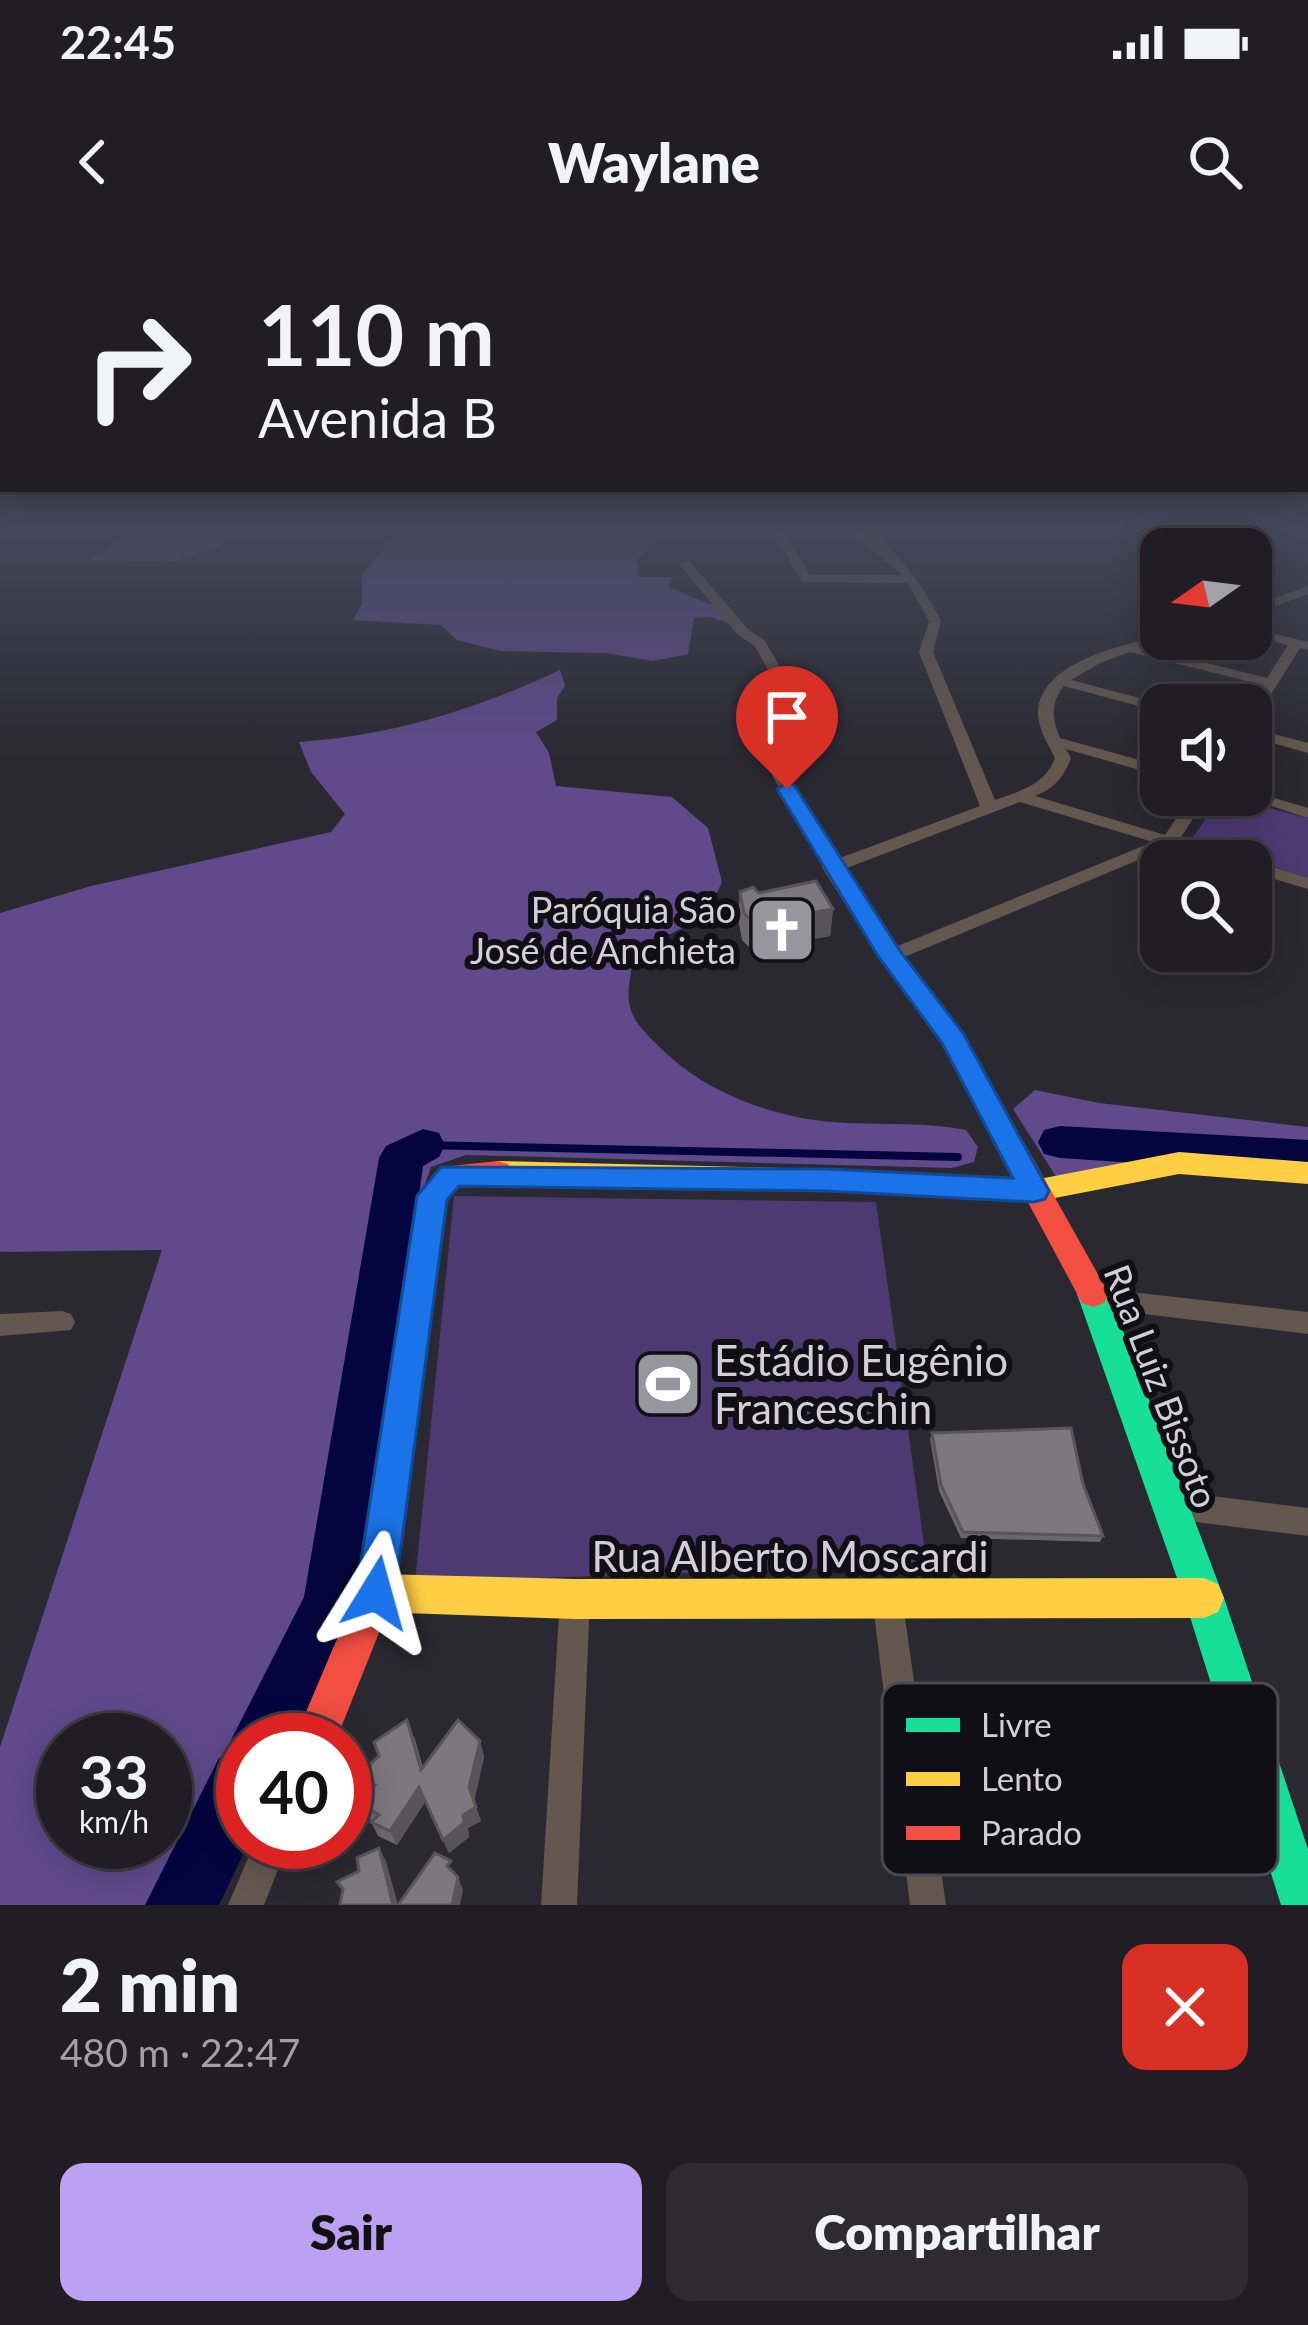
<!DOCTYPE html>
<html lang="pt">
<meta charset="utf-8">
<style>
:root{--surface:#201e24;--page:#2d2b31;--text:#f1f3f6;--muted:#a2a2a6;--line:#3d3c41;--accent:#bca0f2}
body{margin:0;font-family:Lato,sans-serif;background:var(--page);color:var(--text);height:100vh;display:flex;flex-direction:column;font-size:45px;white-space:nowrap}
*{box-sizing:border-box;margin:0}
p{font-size:39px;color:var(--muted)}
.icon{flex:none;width:66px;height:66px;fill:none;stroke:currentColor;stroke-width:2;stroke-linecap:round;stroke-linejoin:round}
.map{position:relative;height:1665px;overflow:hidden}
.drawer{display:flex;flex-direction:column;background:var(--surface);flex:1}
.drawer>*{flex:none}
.hud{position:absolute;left:0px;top:0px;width:1308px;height:252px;box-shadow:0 6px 30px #0003,0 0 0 3px var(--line);background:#201e24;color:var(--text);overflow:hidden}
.needle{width:78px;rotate:256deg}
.buttons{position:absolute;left:1140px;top:288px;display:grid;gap:24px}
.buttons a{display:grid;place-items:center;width:132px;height:132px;border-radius:24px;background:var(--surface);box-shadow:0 6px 30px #0003,0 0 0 3px var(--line);font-size:60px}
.speed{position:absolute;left:36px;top:1473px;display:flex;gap:24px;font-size:60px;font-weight:700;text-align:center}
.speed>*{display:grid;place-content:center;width:156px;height:156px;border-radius:50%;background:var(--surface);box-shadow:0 6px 30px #0003,0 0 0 3px var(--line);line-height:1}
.speed small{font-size:30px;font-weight:400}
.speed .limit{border:18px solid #d22;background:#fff;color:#111}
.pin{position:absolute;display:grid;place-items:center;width:102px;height:102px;color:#fff;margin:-123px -51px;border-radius:50% 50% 50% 0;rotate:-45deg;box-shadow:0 0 12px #0007}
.pin .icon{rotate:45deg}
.me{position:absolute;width:132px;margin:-66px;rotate:8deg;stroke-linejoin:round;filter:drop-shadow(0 0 9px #0008)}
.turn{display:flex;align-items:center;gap:42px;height:252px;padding:0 60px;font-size:54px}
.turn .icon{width:156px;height:156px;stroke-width:2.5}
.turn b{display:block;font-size:84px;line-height:102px}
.round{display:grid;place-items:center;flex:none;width:126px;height:126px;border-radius:24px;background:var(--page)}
.head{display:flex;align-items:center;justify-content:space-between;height:204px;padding:0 60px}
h1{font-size:72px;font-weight:800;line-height:90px}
.primary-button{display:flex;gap:24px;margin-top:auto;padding:24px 60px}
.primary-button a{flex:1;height:138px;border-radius:24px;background:var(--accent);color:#111;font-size:48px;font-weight:800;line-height:138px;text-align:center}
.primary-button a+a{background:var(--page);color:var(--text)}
.status{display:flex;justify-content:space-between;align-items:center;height:84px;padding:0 60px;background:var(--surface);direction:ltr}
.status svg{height:33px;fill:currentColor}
header{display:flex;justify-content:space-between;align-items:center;height:156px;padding:0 60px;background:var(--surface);font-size:54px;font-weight:800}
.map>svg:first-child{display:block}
</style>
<div class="status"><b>22:45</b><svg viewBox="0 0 49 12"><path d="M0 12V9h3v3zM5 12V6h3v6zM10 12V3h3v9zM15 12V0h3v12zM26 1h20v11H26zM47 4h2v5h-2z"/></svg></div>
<header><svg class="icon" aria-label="back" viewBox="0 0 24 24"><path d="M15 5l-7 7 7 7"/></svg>Waylane<svg class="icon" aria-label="search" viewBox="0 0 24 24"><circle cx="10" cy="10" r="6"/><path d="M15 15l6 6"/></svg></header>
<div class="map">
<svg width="1308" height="1665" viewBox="0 0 1308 1665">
<rect width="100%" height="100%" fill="#2a2830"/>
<path fill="#4d3a73" d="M1222 556 1308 578V638L1197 601 1193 597Z
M454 956 876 962 927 1325 415 1342Z"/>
<path fill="#604a8c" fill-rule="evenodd" d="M129 290H225L216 302 221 306 176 321 88 320 107 311Z
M398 290H664L636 321 639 337H674L668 347 729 372 740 387 710 377 694 378 688 414 653 421 606 413 500 411 457 400 441 385 353 380 362 364V335Z
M560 430 565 446 557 458V480L536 492 549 513 556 546 672 557 708 588 722 642 706 676 635 712C623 769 625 775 668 815 714 857 784 881 846 883 888 885 925 882 966 890L978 907 974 922 952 928 466 915 431 927 410 987 359 1325 336 1393 288 1500H243V1592L207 1665H0V1507L162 1010 0 1012V673L91 646 331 592 345 574 311 532 299 502C392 496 477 469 560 430ZM63 1500H165V1602H63Z
M1035 850 1099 863 1308 887V926L1057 938 1013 869Z"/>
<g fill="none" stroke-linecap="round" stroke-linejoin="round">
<path stroke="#040540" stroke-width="8" d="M423 905 958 917"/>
<path fill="#040540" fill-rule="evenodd" d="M1060 886 1308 900V934L1060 918 1044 914 1038 902 1044 890Z
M423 889 439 893 445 905 439 917 423 926 363 1364 299 1500H243V1602H249L219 1665H145L219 1518 236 1511 231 1500 304 1357 379 918 386 906Z"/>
<path fill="#64584e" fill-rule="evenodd" d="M850 290C887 289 927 351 941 381L933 412 995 560C1020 551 1045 545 1055 518 1048 504 1038 489 1038 473 1039 422 1123 405 1161 396V399H1171L1146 408 1267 438 1288 405 1251 396V388L1308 402V410L1300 408 1256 478 1251 479 1250 465 1263 445 1130 412 1100 423 1071 440 1166 465H1161V472L1064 446C1050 463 1052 479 1060 498L1161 526V536L1066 509 1071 518C1064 537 1054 549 1035 556L1165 595 1192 555H1208L1180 599 1240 617 1243 621H1216L1170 607 897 720H883L881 716 883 712 1153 602 1020 562 839 631H827L773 537 764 500 777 446 755 406 738 395 679 324 689 321 748 389 765 401 791 446 780 500 789 537 837 619 980 566 919 412 929 381 908 343 802 342 774 294 784 292 810 335H902Z
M1308 346V354L1251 375V367Z
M1251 488 1308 503V513L1251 497Z
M1251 551 1308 568V578L1238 555H1251Z
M1250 621H1251L1257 622 1308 638V649L1251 632Z
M1095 1048 1308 1072V1094L1095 1068 1086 1065 1082 1058 1086 1051Z
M62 1071 71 1074 75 1082 71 1090 0 1096V1074Z
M1171 1251 1308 1268V1296L1171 1279 1161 1275 1157 1265 1161 1255Z
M887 1342 898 1346 902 1357 946 1665H910L872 1357 876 1346Z
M575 1344 586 1348 590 1359 577 1665H541L560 1359 564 1348Z
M255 1602H289L264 1665H228Z"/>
<path fill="#16e098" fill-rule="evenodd" d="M1093 1041 1104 1045 1109 1054 1224 1358 1308 1609V1665H1281L1184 1358 1077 1054 1082 1045Z"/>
<path fill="#ffcf43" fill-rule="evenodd" d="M1179 912 1308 922V944L1179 934 1034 962 827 951 498 943 488 940 483 932 488 924 498 921 827 929 1034 940Z
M376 1334 575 1339 1204 1338 1218 1344 1224 1358 1218 1372 1204 1378 575 1379 376 1372 362 1367 357 1353 362 1339Z"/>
<path fill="#f24e42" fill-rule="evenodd" d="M833 620 841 622 899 711 963 794 1104 1045 1109 1054 1104 1063 1093 1067 1082 1063 943 804 881 721 822 627Z
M498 921 508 924 513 932 508 940 459 946 446 960 395 1353 336 1500H294L357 1352 417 956 441 927Z"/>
</g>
<path fill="#6c676c" d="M740 652 759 653 833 669 830 696 752 710 742 700 738 678Z
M932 1193 1083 1244 1103 1296 1100 1302 961 1298 939 1251 930 1199Z
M414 1496 423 1528 480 1501 484 1517 474 1561 481 1581 468 1588 469 1597 449 1613 425 1562 397 1605 378 1596 363 1565 372 1551 368 1544Z"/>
<path fill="#585458" d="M833 669 830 696 752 710 754 683Z
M480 1501 484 1517 474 1562 469 1547Z
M419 1547 425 1562 397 1605 390 1591Z
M476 1567 481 1581 468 1588 469 1597 449 1613 443 1600 463 1575Z
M379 1608 386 1621 398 1665H393Z
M458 1637 463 1650 460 1665H452Z"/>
<path fill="#7d787e" stroke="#585458" stroke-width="3" d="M816 641 833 669 754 683 744 673 740 652 753 647 759 653Z
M1071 1188 1083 1244 1103 1296 963 1292 941 1245 932 1193Z
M407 1480 421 1530 458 1480 480 1501 469 1547 476 1567 463 1575 464 1583 443 1600 419 1547 390 1591 371 1582 379 1575 363 1565 375 1545 368 1544 371 1523 379 1516 374 1502Z
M379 1608 393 1665H340L343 1649 337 1642 359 1631 357 1618Z
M435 1613 451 1621 447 1626 458 1637 452 1665H398Z"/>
<linearGradient id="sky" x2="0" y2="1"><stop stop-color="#17161a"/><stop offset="0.55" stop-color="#444859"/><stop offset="1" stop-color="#444859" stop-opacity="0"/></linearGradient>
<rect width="1308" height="523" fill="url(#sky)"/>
<path fill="#1a73e8" stroke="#114b97" stroke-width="3" d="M787 543 794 545 900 711 963 793 1049 951 1045 959 1034 962 827 951 459 946 447 960 395 1353 389 1367 376 1372 362 1367 356 1353 417 956 441 927 827 929 1013 938 942 803 878 716 777 549Z"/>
<defs>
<symbol id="church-square" viewBox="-11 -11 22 22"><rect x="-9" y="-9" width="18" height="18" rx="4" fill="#97959e" stroke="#110f16"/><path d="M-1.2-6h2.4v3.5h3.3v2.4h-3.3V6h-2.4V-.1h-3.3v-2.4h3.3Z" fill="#fff"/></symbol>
<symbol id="stadium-square" viewBox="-11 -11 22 22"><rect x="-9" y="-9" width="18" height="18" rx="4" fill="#97959e" stroke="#110f16"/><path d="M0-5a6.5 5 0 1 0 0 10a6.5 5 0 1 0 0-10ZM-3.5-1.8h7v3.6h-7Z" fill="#fff"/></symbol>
</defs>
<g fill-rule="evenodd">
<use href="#church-square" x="744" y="652" width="76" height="76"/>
<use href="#stadium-square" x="630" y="1106" width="76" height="76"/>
</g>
<g text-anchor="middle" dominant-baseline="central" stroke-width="12" stroke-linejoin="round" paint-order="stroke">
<g font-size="36" fill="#d2cfda" stroke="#110f16" text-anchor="end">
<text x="736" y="669">Paróquia São<tspan x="736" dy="41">José de Anchieta</tspan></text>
</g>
<g font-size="36" fill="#d2cfda" stroke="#110f16">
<text transform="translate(1162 1146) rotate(69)">Rua Luiz Bissoto</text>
</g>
<g font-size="42" fill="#d2cfda" stroke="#110f16" text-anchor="start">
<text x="714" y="1120">Estádio Eugênio<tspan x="714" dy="48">Franceschin</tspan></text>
</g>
<g font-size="42" fill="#d2cfda" stroke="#110f16">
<text x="790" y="1316">Rua Alberto Moscardi</text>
</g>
</g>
<rect x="882" y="1443" width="396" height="192" rx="18" fill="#110f16" stroke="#4b4951" stroke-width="3"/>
<rect x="906" y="1478" width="54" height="14" fill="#16e098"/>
<rect x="906" y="1532" width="54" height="14" fill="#ffcf43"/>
<rect x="906" y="1586" width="54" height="14" fill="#f24e42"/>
<g font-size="33" fill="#d2cfda">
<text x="981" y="1497">Livre</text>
<text x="981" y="1551">Lento</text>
<text x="981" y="1605">Parado</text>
</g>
</svg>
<div class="buttons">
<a><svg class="needle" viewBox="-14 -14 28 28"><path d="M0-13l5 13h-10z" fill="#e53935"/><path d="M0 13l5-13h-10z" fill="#a2a2a6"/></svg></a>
<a><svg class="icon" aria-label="sound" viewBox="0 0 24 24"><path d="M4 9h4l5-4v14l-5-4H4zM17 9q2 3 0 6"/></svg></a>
<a><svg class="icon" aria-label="search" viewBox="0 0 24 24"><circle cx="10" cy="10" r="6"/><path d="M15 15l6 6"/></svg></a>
</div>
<div class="speed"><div>33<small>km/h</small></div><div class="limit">40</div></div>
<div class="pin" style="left:787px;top:549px;background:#d93025"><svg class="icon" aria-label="arrive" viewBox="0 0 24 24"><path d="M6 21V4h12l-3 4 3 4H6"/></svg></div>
<svg class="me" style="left:376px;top:1353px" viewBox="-20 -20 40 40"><path d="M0-17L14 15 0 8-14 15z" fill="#1a73e8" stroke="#fff" stroke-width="4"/></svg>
<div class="hud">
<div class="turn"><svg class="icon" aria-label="right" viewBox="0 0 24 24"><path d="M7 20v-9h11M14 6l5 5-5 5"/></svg><div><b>110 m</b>Avenida B</div></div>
</div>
</div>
<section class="drawer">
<div class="head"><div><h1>2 min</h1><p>480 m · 22:47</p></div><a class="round" style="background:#d93025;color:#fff"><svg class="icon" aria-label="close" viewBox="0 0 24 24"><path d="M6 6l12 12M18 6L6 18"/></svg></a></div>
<div class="primary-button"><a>Sair</a><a>Compartilhar</a></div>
</section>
